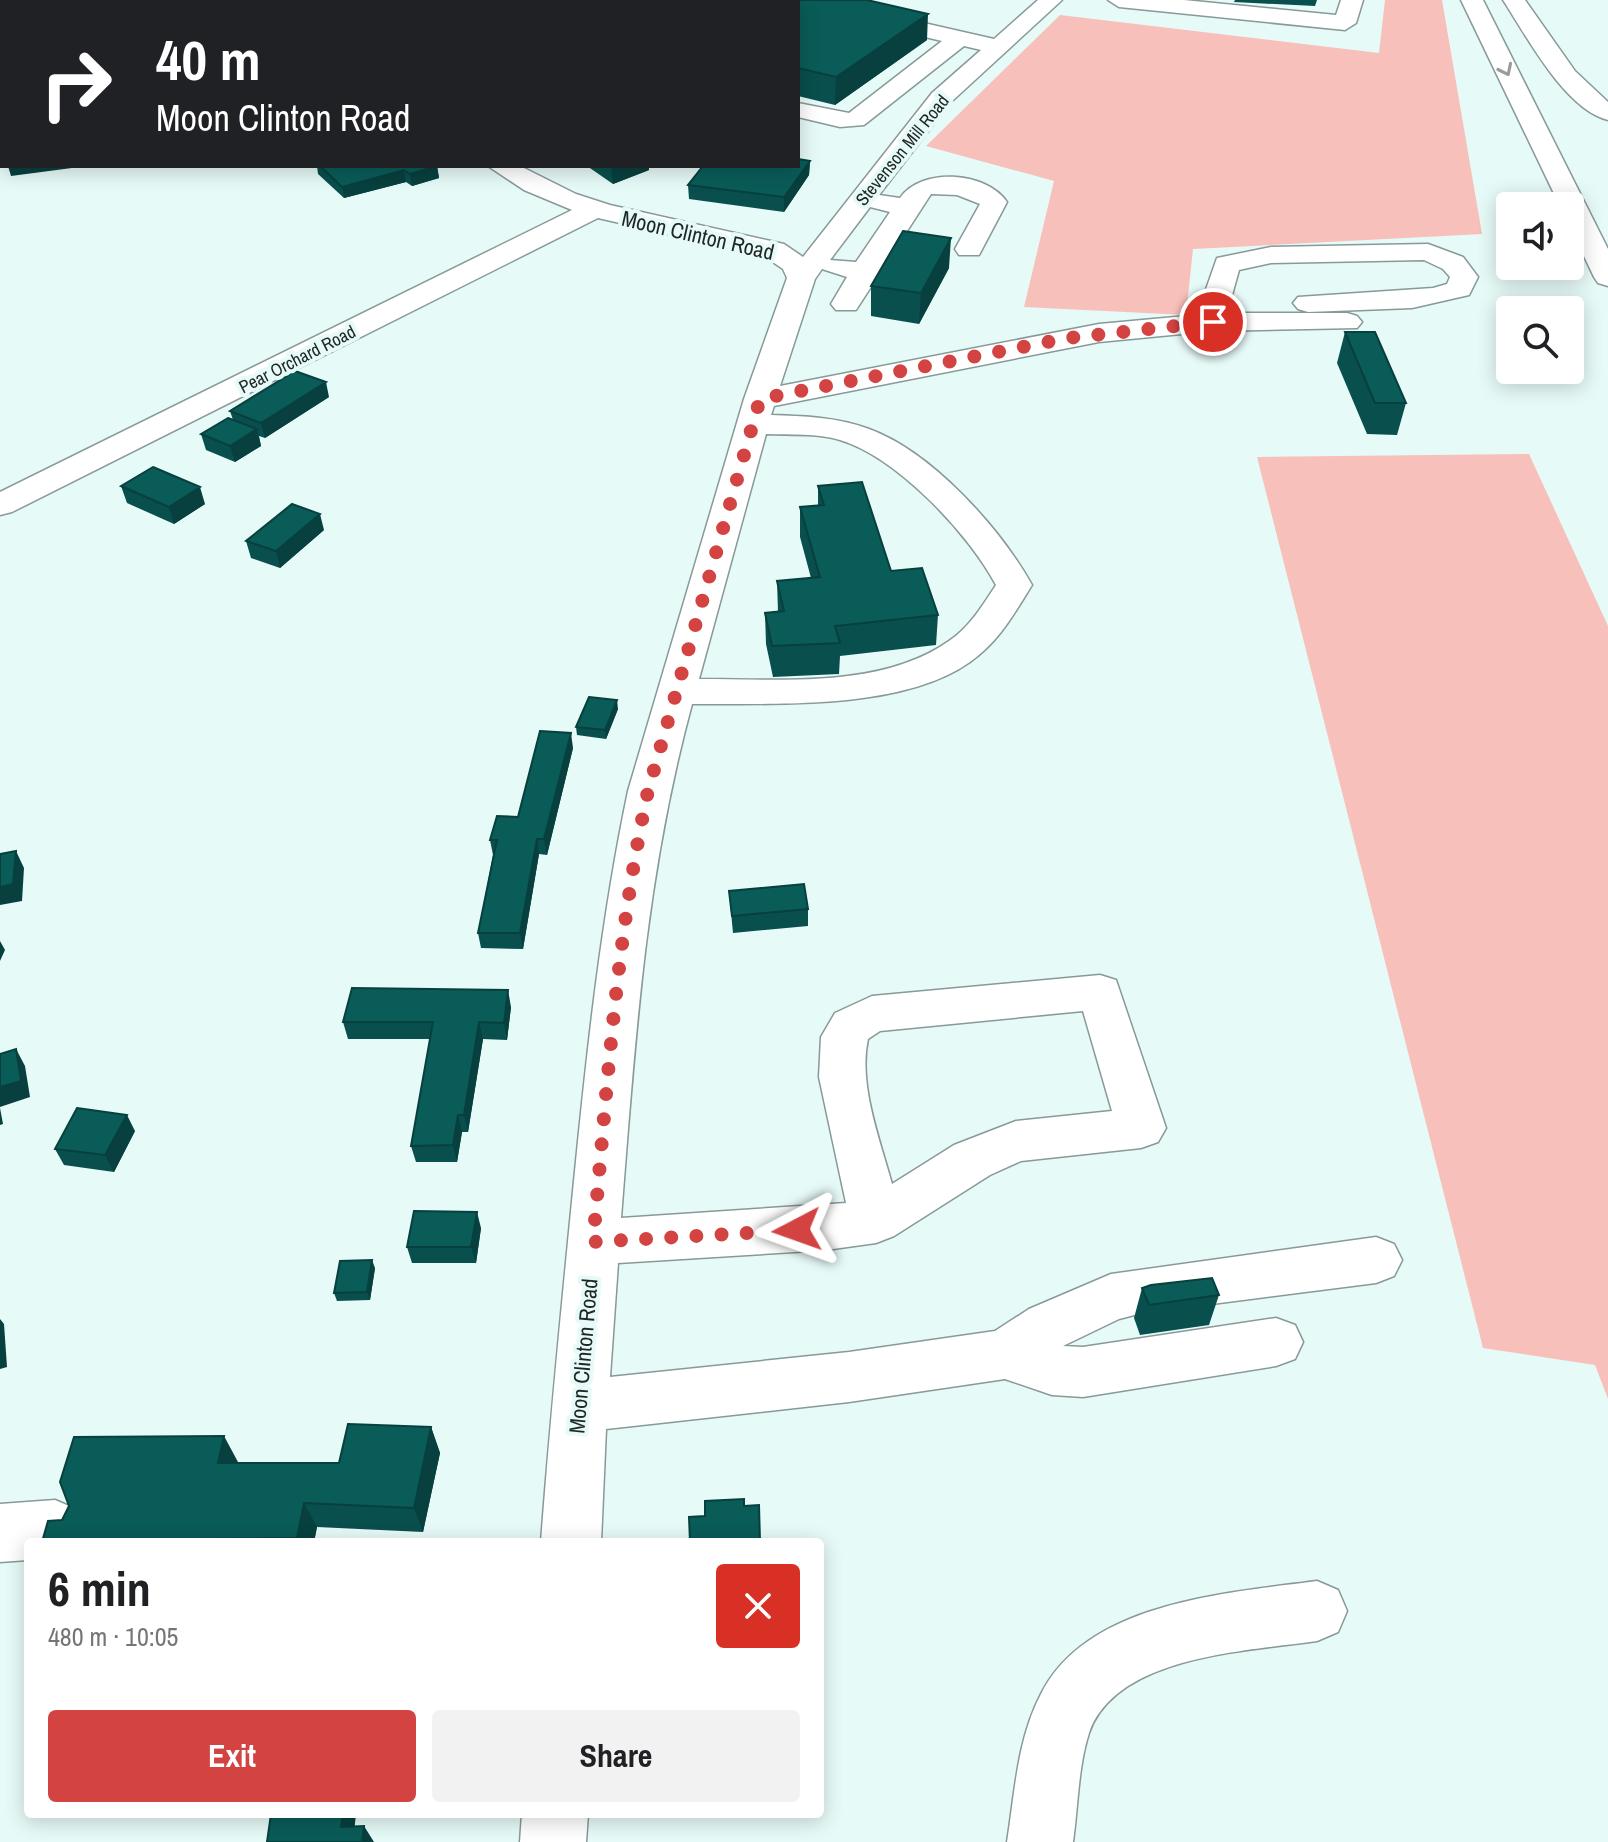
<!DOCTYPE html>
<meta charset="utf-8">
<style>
:root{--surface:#fff;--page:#f2f2f2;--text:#202124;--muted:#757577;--accent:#d24342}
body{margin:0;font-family:"Archivo Narrow",sans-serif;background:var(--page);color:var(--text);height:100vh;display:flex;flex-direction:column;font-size:30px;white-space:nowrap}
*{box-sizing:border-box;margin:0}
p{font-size:26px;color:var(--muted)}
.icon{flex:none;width:44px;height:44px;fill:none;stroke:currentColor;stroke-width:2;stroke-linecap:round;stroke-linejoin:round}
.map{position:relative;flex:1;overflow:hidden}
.drawer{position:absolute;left:24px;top:1538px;width:800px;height:280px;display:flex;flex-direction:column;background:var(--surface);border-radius:8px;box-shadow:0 4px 20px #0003}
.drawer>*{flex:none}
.guide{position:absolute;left:0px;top:0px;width:800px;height:168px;box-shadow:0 4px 20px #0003;background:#202124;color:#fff;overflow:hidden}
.controls{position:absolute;left:1496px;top:192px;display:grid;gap:16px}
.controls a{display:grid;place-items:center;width:88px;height:88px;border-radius:8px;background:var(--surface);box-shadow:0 4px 20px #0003;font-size:40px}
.pin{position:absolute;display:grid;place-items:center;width:68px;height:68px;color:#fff;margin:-34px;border:4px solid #fff;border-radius:50%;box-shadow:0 2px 8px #0007}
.me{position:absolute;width:88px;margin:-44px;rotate:266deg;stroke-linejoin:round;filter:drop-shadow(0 0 6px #0008)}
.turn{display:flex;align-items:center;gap:28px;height:168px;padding:0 24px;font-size:36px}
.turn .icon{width:104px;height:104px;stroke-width:2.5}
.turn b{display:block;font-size:56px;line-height:68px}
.round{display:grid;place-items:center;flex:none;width:84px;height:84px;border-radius:8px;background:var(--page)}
.headline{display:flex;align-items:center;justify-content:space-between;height:136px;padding:0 24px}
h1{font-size:48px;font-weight:700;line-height:60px}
.action{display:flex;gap:16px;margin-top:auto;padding:16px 24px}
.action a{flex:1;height:92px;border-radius:8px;background:var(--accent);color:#fff;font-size:32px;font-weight:700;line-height:92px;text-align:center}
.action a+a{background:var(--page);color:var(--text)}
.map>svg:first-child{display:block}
</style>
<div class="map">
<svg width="1608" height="1842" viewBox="0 0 1608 1842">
<rect width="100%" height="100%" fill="#e6faf8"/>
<path fill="#f7c0bb" d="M1385 0H1442L1482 234 1193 249 1186 315 1024 307 1054 181 926 146 1060 15 1379 53Z
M1529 454 1608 626V1399L1595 1365 1483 1348 1257 457Z"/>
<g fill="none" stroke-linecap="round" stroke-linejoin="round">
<defs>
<path id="minor" d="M328 0H359L327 2Z
M590 0H613L589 2Z
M738 0H762L737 2Z
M783 0H823L994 39 1038 0H1062L950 103 879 195 900 198C921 167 986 171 1007 202L979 255H959L955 249 980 204 957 195 931 194 856 310H836L831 304 847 277 822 269 815 279 780 386 1099 324 1197 315 1217 258 1271 247 1428 244 1463 257 1478 277 1469 295 1412 308 1308 312 1298 309 1293 303 1298 297 1433 288 1447 284 1450 277 1443 269 1424 260 1271 263 1239 270 1227 313H1347L1357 316 1362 322 1357 328 1213 331 1099 342 774 406 771 415C804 416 838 417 869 429 932 452 1000 528 1032 585 1017 609 1002 636 980 654 914 712 775 703 692 704 645 877 635 1041 621 1218L846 1203 819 1077 821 1037 835 1013 872 996 1100 975 1116 980 1166 1128 1158 1142 1141 1148 1021 1161 990 1175 894 1236 876 1243 826 1250 618 1263 610 1377 849 1352 995 1331 1029 1309 1111 1274 1376 1237 1394 1244 1402 1260 1394 1276 1376 1283 1142 1313 1119 1319 1063 1346 1083 1347 1276 1318 1295 1325 1303 1342 1295 1359 1276 1366 1083 1397 1052 1395 1005 1379 849 1402 606 1429 601 1542H541C550 1421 562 1302 574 1181 587 1050 601 920 628 791L744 399 787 278 783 269 764 256 598 218 12 512 0 515V492L572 210 524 190 488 166H520L576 194 610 205 784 244 803 257 932 93 981 50 964 46 864 125 840 127 798 117V103L849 113 942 41 798 7V2ZM870 207 890 212 856 262 830 260ZM766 434C790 435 817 433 840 440 897 457 969 534 996 585 983 605 969 628 949 641 881 689 779 679 699 679ZM1083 1011 1112 1111 1016 1121 954 1145 892 1184C880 1140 858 1084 868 1039L880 1031Z
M1108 0H1184L1336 15 1341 0H1363L1356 23 1345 30 1119 7Z
M55 1500 76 1509 84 1529 79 1542H28V1560L0 1562V1504Z
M1317 1581 1338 1590 1347 1611 1338 1632 1317 1641C1249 1651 1116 1655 1089 1733 1078 1767 1078 1807 1073 1842H1007C1015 1792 1017 1740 1041 1694 1087 1602 1226 1593 1317 1581Z
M522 1814H588L586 1842H520Z"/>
<path id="highway" d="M1461 0H1483L1608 249V286L1598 283 1594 277 1570 227V206H1560Z
M1503 0H1525L1575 71 1608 102V120C1565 110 1526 35 1503 0Z"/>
</defs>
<use href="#minor" stroke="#879998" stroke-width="3"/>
<use href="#highway" stroke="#879998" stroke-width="3"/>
<use href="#minor" fill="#fff" fill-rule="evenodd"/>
<use href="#highway" fill="#fff" fill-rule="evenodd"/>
</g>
<path fill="#094f4d" d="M1235 0H1317L1315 6 1234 2Z
M798 2 927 40 835 105 798 96Z
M810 161 809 175 784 212 689 199 688 185Z
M317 166H437L439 178 412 186 406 182 344 198 318 174Z
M587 166H649V170L613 184Z
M949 268 919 324 871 316V286Z
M1345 332 1406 403 1397 435 1367 434 1337 363Z
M329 397 265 438 259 436 261 446 235 462 206 450 201 434 233 420 230 411Z
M121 486 205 504 174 524 127 503Z
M818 486 891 571 938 615 936 645 840 656 839 674 773 677 766 644 765 613 778 612 777 581 811 578 800 537V507L818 505Z
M324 530 280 568 251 558 246 541Z
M618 709 606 739 577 735 576 727Z
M573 748 547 855 539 854 523 949 481 948 478 933 493 855 490 840 518 817Z
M729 891 808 909V926L733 933Z
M511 1007 507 1040 483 1039 468 1132H462L457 1162H416L411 1146 430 1039H348L343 1022Z
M135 1131 114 1172 64 1165 55 1149Z
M481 1228 476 1263H412L407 1247Z
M375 1268 370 1300 337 1301 334 1293Z
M1142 1288 1219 1295 1209 1325 1140 1335 1134 1318Z
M431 1427 440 1453 423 1532 317 1527 314 1542H42L62 1520 238 1462V1463H339Z"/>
<path fill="#07403e" d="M928 14 927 40 835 105 836 77Z
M810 161 809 175 784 212V197Z
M8 166H87L11 176Z
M437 166 439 178 412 186 410 174Z
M619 166H649V170L613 184 611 169Z
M404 170 406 182 344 198 342 187Z
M951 238 949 268 919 324 921 293Z
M326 382 329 397 265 438 261 423Z
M257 429 261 446 235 462 230 446Z
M200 487 205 504 174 524 169 507Z
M320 514 324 530 280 568 276 551Z
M617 700 618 709 606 739 605 730Z
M571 733 573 748 547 855 544 839Z
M537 839 539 854 523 949 520 933Z
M16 851 24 868 22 901 0 905V887Z
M0 941 5 950 0 961Z
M508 990 511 1007 507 1040 504 1023Z
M479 1022 483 1039 468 1132 464 1115Z
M16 1049 25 1066 30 1097 0 1107V1087Z
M0 1108 3 1124 0 1125Z
M127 1115 135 1131 114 1172 105 1155Z
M458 1115 462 1132 457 1162 453 1145Z
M477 1212 481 1228 476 1263 471 1247Z
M372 1260 375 1268 370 1300 367 1292Z
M0 1319 4 1324 7 1367 0 1369Z
M431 1427 440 1453 423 1532 414 1508Z
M224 1436 238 1462 232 1488 218 1463Z
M304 1503 317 1527 314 1542H299L297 1538Z
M343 1814H356L353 1842 341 1827Z
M364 1826 374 1842H362Z"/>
<path fill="#0a5c59" stroke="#07403e" stroke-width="2" d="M258 0H291L293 2H259Z
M439 0H513L516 2H430Z
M771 0H867L928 14 836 77 798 68V2H768Z
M798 159 810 161 784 197 688 185 703 166H798Z
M320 166H437L410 174 404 170 342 187Z
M903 231 951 238 921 293 871 286Z
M1345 332H1375L1406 403H1375Z
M295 371 326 382 261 423 230 411Z
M228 418 257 429 230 446 201 434Z
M153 467 200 487 169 507 121 486Z
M862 482 891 571 922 568 938 615 835 626 840 643 772 646 765 613 784 611 777 581 820 577 800 507 824 505 818 486Z
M292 504 320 514 276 551 246 541Z
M589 697 617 700 605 730 576 727Z
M540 731 571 733 544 839H537L520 933H478L497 840H490L497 816 518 817Z
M16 851 13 884 0 887V854Z
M804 884 808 909 732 916 729 891Z
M352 988 508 990 504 1023 479 1022 464 1115H458L453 1145 411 1146 433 1022H343Z
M16 1049 21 1081 0 1087V1054Z
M77 1108 127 1115 105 1155 55 1149Z
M414 1211 477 1212 471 1247H407Z
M372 1260 367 1292 334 1293 340 1261Z
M1212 1278 1219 1295 1149 1305 1142 1288 1151 1285Z
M348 1424 431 1427 414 1508 304 1503 297 1538 196 1539 195 1542H42L48 1521 62 1520 69 1506 60 1482 74 1437 224 1436 218 1463H339Z
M744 1499V1506L759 1505 760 1542H690L689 1517 705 1516V1501Z
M271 1814H343L341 1827 364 1826 362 1842H267Z"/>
<defs><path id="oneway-chevron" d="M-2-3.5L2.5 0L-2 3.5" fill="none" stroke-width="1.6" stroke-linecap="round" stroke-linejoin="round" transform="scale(2)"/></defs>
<use stroke="#9a9d9d" href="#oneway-chevron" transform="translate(1506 70) rotate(64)"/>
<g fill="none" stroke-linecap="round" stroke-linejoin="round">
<path stroke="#d24342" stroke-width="14" stroke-dasharray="0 25.2" d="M797 1230 593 1242C607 1091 616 939 648 791L760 399 1068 338 1213 322"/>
</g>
<g text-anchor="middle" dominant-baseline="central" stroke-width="8" stroke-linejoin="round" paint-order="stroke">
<g font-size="18" fill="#1f2625" stroke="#e6faf8">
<text transform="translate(902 150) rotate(-51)">Stevenson Mill Road</text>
<text transform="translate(297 359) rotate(-27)">Pear Orchard Road</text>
</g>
<g font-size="22" fill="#1f2625" stroke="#e6faf8">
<text transform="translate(698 235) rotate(13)">Moon Clinton Road</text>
<text transform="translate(583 1356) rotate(-85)">Moon Clinton Road</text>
</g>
</g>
</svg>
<div class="controls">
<a><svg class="icon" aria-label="sound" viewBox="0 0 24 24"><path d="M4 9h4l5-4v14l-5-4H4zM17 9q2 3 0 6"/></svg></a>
<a><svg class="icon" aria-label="search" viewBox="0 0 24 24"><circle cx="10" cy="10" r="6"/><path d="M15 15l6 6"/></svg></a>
</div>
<div class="pin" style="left:1213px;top:322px;background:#d93025"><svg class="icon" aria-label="arrive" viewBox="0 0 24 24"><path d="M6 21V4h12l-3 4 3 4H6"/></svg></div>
<svg class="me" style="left:797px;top:1230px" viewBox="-20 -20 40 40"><path d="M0-17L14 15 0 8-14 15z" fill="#d24342" stroke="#fff" stroke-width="4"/></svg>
<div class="guide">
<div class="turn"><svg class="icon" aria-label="right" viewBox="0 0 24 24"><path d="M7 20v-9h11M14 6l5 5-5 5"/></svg><div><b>40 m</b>Moon Clinton Road</div></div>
</div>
<section class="drawer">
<div class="headline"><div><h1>6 min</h1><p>480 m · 10:05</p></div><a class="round" style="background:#d93025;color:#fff"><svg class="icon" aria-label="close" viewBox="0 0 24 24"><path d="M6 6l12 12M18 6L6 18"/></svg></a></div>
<div class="action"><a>Exit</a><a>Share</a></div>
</section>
</div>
